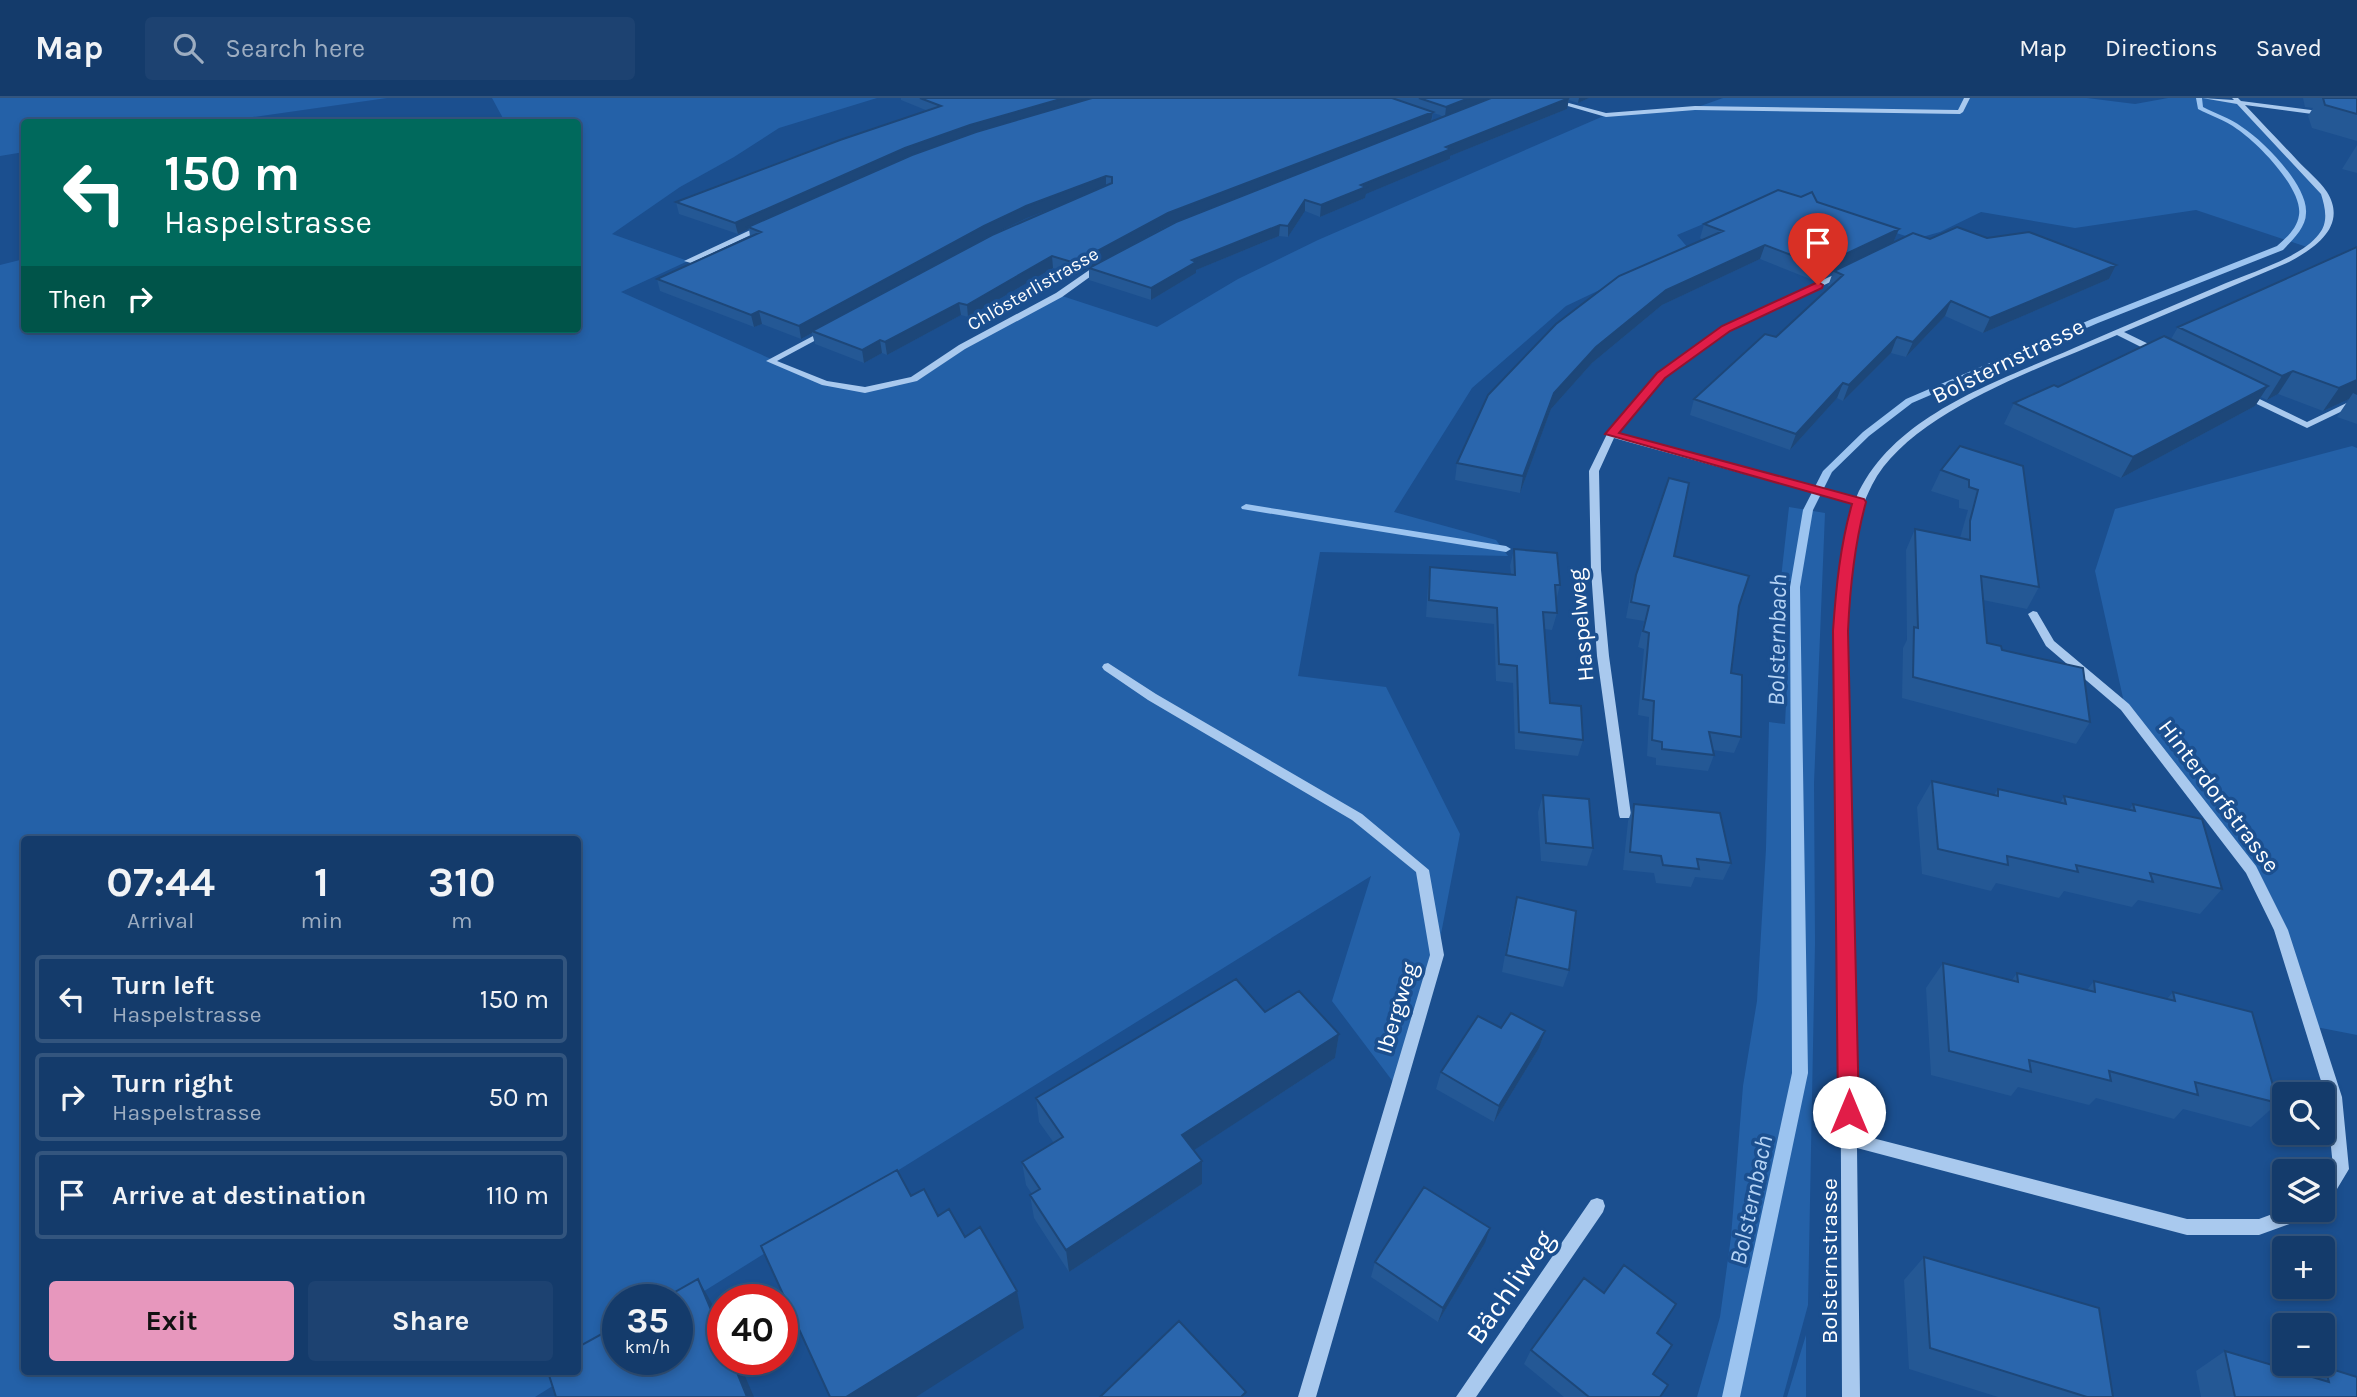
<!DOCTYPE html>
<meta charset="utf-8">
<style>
:root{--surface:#143b6b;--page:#1d4271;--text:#f1f3f6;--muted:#9dadc1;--line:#33557e;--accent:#e797bd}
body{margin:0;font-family:Karla,sans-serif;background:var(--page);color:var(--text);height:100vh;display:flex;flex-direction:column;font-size:26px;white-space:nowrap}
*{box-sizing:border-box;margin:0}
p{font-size:23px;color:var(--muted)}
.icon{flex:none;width:38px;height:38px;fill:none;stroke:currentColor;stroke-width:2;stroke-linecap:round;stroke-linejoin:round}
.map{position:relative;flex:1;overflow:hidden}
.panel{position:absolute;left:21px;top:738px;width:560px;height:539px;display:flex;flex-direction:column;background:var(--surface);border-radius:7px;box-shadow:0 4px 10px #0003,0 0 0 2px var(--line)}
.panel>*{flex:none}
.hud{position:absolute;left:21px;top:21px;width:560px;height:214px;border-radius:7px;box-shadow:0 4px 10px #0003,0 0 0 2px var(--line);background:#00695c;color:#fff;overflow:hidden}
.buttons{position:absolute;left:2272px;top:984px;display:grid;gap:14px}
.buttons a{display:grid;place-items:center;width:63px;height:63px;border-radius:7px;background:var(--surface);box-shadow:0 4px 10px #0003,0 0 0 2px var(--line);font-size:35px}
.speed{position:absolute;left:602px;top:1186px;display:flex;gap:14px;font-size:35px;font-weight:700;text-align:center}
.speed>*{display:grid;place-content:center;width:91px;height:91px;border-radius:50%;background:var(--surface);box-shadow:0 4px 10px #0003,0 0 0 2px var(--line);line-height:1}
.speed small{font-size:18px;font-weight:400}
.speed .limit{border:10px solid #d22;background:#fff;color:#111}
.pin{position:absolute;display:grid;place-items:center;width:60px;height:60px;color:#fff;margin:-72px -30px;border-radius:50% 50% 50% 0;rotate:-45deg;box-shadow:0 0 7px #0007}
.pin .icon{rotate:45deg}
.me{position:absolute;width:77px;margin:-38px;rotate:0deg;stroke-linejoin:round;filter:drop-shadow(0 0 5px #0008)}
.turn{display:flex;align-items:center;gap:24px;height:147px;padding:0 28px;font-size:32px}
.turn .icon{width:91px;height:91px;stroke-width:2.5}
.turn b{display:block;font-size:49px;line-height:60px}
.then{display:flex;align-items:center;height:66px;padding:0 28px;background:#0003;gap:14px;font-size:26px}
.eta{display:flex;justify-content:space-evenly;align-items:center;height:119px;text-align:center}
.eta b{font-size:42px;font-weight:700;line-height:49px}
.action{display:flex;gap:14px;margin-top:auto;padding:14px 28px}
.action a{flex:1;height:80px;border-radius:7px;background:var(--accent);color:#111;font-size:28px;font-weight:700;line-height:80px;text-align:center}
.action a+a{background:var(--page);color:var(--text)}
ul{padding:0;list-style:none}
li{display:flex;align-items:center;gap:21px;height:88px;margin:0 14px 10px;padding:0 14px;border:4px solid var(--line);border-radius:7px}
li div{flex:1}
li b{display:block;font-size:26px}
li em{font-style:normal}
header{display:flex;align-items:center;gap:42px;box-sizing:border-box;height:98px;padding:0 35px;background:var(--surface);border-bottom:2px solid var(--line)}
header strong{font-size:33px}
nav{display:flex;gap:38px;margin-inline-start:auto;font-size:24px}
.search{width:490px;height:63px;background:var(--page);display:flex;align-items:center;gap:18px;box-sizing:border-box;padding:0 24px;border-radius:7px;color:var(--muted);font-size:26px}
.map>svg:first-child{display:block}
</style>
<header>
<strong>Map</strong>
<div class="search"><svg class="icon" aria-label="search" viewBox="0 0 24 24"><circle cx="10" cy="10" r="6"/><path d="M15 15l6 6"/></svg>Search here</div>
<nav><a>Map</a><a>Directions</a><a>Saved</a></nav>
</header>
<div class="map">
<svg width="2357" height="1299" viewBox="0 0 2357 1299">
<rect width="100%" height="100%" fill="#1b4f8f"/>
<path fill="#2461a8" d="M0 0H387L218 24H24V54L0 58Z
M492 0H877L779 30 734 59 680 89 612 136 688 163 621 194 825 285 865 292 914 281 962 249 1059 197 1157 229 1238 181 1318 142 1606 17 1695 10 1723 0H2087L2135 6 2168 0H2205L2241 6 2324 95 2329 126 2310 150 2196 112 2075 130 1981 114 1940 134 1915 141 1775 96 1677 137 1688 150 1566 208 1472 290 1394 414 1496 442 1508 458 1320 454 1298 578 1386 589 1460 736 1437 857 1397 989 1332 903 1371 778 677 1210V1202H618V1247L578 1272V742H24V1274H575L535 1299H0V167L24 161V231H578V24H505Z
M2352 348 2357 350V937L2311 928 2251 772 2125 609 2095 473 2115 411Z
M1789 409 1825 415 1814 685 1815 845 1808 1207 1783 1299H1697L1720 1219 1731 1139 1743 988 1757 903 1766 751 1769 624 1785 626 1792 484 1781 480Z
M1806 1237V1299H1787Z"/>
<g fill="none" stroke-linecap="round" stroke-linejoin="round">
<path fill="#9cc4f0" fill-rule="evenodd" d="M2196 0H2202L2203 9C2216 16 2230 20 2242 29 2264 43 2308 88 2306 115 2306 130 2292 142 2283 152L2098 225 1912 305 1869 338 1832 374 1813 412 1800 489 1808 975 1740 1299H1722L1792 975 1790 489 1803 412 1823 373 1863 334 1906 301 2092 221 2277 148C2286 140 2297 131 2299 117 2303 91 2258 45 2237 31 2225 22 2211 18 2198 11Z
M1246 406 1506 448 1511 451 1506 454 1242 411 1241 409Z"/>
<path fill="#a9c9ee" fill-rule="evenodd" d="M1540 0H1550L1606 15 1695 8 1958 12 1964 0H1970L1963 14 1960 16 1695 12 1606 19Z
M2202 0 2234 2 2232 0H2238L2241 3 2357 18V22L2245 7C2262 25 2280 44 2297 62 2306 72 2319 82 2327 94 2348 128 2315 150 2289 164L2124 234 2161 252V256H2155L2117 237C2044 269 1909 314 1872 387 1849 432 1848 484 1847 533L1857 1036 2187 1121H2259L2286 1111H2316L2314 1117 2259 1137H2187L1857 1050 1860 1299H1842L1840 853 1835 533 1843 448 1854 406 1614 340 1599 373 1601 472 1609 558 1631 717 1630 720H1620L1619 717 1597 558 1591 472 1589 373 1608 334 1658 275 1723 229 1842 173 1849 175 1729 233 1664 279 1617 335 1856 400C1892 317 1997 284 2074 250 2124 228 2175 207 2226 185 2252 174 2302 159 2319 136 2329 124 2325 109 2321 96L2237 6Z
M761 127 768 129 691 165 684 163Z
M1098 166 1105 168 1062 199 965 251 917 283 865 295 822 287 766 263 828 230 832 232 831 234 777 263 827 283 865 289 911 279 959 247 1056 195Z
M2243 293 2307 324 2357 300V306L2307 330 2240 298V294Z
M2033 513 2037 514 2054 543 2129 606 2256 768 2288 832 2342 999 2349 1071 2328 1106 2322 1108V1085L2333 1069 2326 999 2274 832 2246 775 2121 612 2046 548 2028 516Z
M1108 565 1156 596 1362 716 1429 772 1444 857 1316 1299H1298L1430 857 1416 774 1352 722 1148 602 1104 572 1102 569 1104 566Z
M1597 1100 1603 1102 1605 1108 1603 1114 1476 1299H1456L1591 1102Z"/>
</g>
<path fill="#245895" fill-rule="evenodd" d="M901 0H1589L1578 5 1569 2 1567 11 1450 58V61L1366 96 1365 100 1320 119 1305 113 1288 139 1279 138 1196 172V175L1151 202 1089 182V170L1076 177 1053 170 968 219 961 217 887 257 882 255 864 265 815 246 812 235 801 241 762 226 754 229 660 193 657 181 750 138 749 131 738 136 679 116 676 104 928 13 901 2ZM1433 15 1440 17 1443 19 1432 23ZM1278 84 1090 169 1168 127ZM1069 104 922 174 985 140 1027 120Z
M2303 0H2357V43L2312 30 2308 18 2313 10 2305 9Z
M2357 47V75L2342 71Z
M1817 104 1899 131 1893 145 1930 141 1987 140 2116 167 2109 181 1983 235 1945 218 1906 259 1891 255 1843 303 1837 300 1790 352 1690 317 1694 301 1776 239 1830 189 1828 188 1833 174 1815 183 1760 161 1662 207 1592 265 1551 311 1520 395 1455 382 1457 365 1703 142 1700 140 1704 126Z
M2357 149V326L2337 319 2349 301 2323 313 2278 296 2267 302 2261 299 2255 308 2121 380 2004 326 2014 305 2058 289 2171 241 2178 229Z
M1960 348 2039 489 2027 511 1983 502 1987 545 2002 552 2090 624 2076 646 1902 600 1903 550 1907 542 1906 452 1915 431 1960 440 1968 412 1959 410V402L1931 393 1941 372Z
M1514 451 1560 487 1556 503 1557 515 1552 532 1544 531 1550 605 1583 642 1578 658 1515 651 1513 585 1496 583 1494 526 1426 519 1428 486 1430 469 1511 476 1510 468Z
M1674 458 1739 508 1731 575 1741 639 1734 655 1713 652 1714 657 1708 673 1656 667V660L1647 658 1649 619 1638 617 1644 551 1638 549 1644 523 1626 520 1631 493 1636 477Z
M1932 683 1994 697 1998 691 2060 705 2064 698 2129 712 2133 706 2222 791 2200 816 2138 802 2132 809 2064 793 2059 800 1996 785 1991 793 1922 776 1917 709Z
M1543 697 1593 750 1587 768 1541 763 1538 714Z
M1634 706 1731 765 1723 782 1695 779 1691 789 1656 785 1654 775 1623 772 1628 723Z
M1517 799 1569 872 1563 889 1502 874 1512 816Z
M1943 865 2012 882 2017 875 2087 892 2094 883 2167 901 2173 894 2278 1005 2251 1029 2183 1011 2174 1021 2096 1000 2089 1007 2018 989 2011 998 1931 977 1926 890Z
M1265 914 1339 936 1335 960 1194 1052 1202 1063V1086L1069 1174 1034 1120 1030 1097 1032 1096 1026 1087 1022 1064 1054 1045 1039 1024 1036 1000Z
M1545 933 1539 950 1494 1024 1436 991 1441 974Z
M1485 1145 1438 1224 1371 1179 1375 1164Z
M1924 1159 2113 1299H1998L1909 1271 1904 1182Z
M1657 1236 1653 1276 1660 1299H1564L1524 1266 1531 1252Z
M2225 1253 2311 1278 2325 1269 2357 1299H2201L2196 1273Z"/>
<path fill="#1d4779" d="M1064 0H1100L748 129 749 131 738 136 735 125 905 50 970 27Z
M1469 0H1493L1445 19 1446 9Z
M1569 0 1567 11 1450 58V61L1366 96 1365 100 1320 119 1321 107 1361 87 1446 49Z
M1579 0H1589L1578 5Z
M1433 14 1431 24 1168 127 1076 177 1075 165 1168 115Z
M1106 78V90L1027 120 985 140 814 234 812 233V235L801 241 799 228 984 128 1026 108Z
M1305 102V113L1288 139V128Z
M1280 127 1279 138 1196 172V175L1151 202V190L1192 162Z
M1899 131 1893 145 1815 183 1820 168Z
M1765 147 1760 161 1662 207 1592 265 1551 311 1520 395 1523 378 1554 295 1596 249 1666 192Z
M1052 158 1053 170 968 219 967 207Z
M2116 167 2109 181 1983 235 1990 220Z
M1951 203 1945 218 1906 259 1913 244Z
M959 205 961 217 887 257 885 244Z
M759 213 762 226 754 229 751 217Z
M1897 239 1891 255 1843 303 1849 287Z
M880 242 882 255 864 265 862 252Z
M2293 273 2278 296 2267 302 2282 278Z
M2357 282V297L2353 295 2349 301 2323 313 2339 290Z
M1843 285 1837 300 1790 352 1796 336Z
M2268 288 2255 308 2121 380 2133 359Z
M1545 933 1539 950 1494 1024 1499 1008Z
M1339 936 1335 960 1182 1060V1037Z
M1202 1063V1086L1069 1174 1066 1152Z
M1490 1130 1485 1145 1438 1224 1443 1210Z
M698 1181 723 1225V1240Z
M1017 1193 1024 1230 916 1299H846Z
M732 1262H738L754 1299H747Z"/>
<path fill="#2a66ad" stroke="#1d4779" stroke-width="2" d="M920 0H1064L970 27 905 50 735 125 676 104 840 42 941 8Z
M1092 0H1392L1433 14 1168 115 1075 165 1052 158 967 207 959 205 885 244 880 242 862 252 812 233 992 137 1112 85V79L1106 78 1026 108 984 128 799 228 759 213 751 217 657 181 761 134 748 129 912 57 976 34Z
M1419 0H1469L1446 9Z
M1491 0H1569L1446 49 1451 51 1361 87 1366 89 1321 107 1305 102 1288 128 1280 127 1192 162 1196 164 1151 190 1089 170 1176 124Z
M2323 0H2357V16L2325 7Z
M1778 92 1801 99 1812 94 1817 104 1899 131 1820 168 1765 147 1666 192 1596 249 1554 295 1523 378 1457 365 1488 297 1556 226 1619 178 1723 133 1704 126Z
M1957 129 1987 140 2029 134 2116 167 1990 220 1951 203 1913 244 1897 239 1849 287 1843 285 1796 336 1694 301 1765 236 1776 239 1843 177 1834 173 1913 135 1930 141Z
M2357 149V282L2339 290 2293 273 2282 278 2178 229Z
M2164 238 2268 288 2133 359 2014 305 2054 287 2058 289Z
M1960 348 2023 368 2039 489 1981 478 1987 545 2001 548 2002 552 2083 570 2090 624 1913 579 1914 529 1918 530 1915 431 1970 442V423L1978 392 1969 389V382L1941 372Z
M1669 380 1689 385 1674 458 1749 478 1739 508 1731 575 1742 577 1741 639 1709 634 1714 657 1662 651V644L1652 642 1654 603 1643 601 1649 535 1643 533 1649 508 1631 504 1636 477Z
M1514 451 1557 455 1560 487H1555L1557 515 1543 514 1550 605 1581 608 1583 642 1519 634 1517 568 1499 566 1497 510 1429 502 1430 469 1515 477Z
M1932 683 1998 698V691L2066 706 2064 698 2135 713 2133 706 2202 721 2222 791 2150 775 2153 784 2076 767 2078 774 2007 758 2008 767 1938 751Z
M1543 697 1589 701 1593 750 1546 745Z
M1634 706 1720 715 1731 765 1697 761 1699 771 1663 767 1661 758 1630 754Z
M1517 799 1576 813 1569 872 1506 857Z
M1943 865 2018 884 2017 875 2095 894 2094 883 2175 903 2173 894 2252 914 2278 1005 2195 984 2198 997 2109 973 2111 983 2029 962 2031 974 1949 953Z
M1236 881 1265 914 1299 893 1339 936 1182 1037 1202 1063 1066 1152 1030 1097 1040 1091 1022 1064 1063 1039 1036 1000Z
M1511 915 1545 933 1499 1008 1441 974 1478 918 1501 930Z
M897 1072 911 1098 924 1091 938 1118 949 1111 965 1139 980 1129 1017 1193 846 1299H830L761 1148Z
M1424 1089 1490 1130 1443 1210 1375 1164Z
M1924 1159 2099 1210 2113 1299H2087L1930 1250Z
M1624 1167 1676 1206 1657 1235 1672 1247 1653 1276 1668 1287 1660 1299H1589L1531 1252 1584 1180 1604 1195Z
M698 1181 723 1240V1262H732L747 1299H556L548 1274H578V1249L618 1227V1262H677V1202H661Z
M1179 1223 1246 1294 1241 1299H1100Z
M2225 1253 2329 1284 2325 1269 2357 1279V1299H2235Z"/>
<path fill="#e11d48" stroke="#92132f" stroke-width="2" d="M1818 184 1823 187 1822 190 1730 233 1665 280 1619 335 1864 401 1866 404C1854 447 1850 489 1848 533L1859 1014 1856 1021 1849 1024 1841 1021 1838 1014 1833 533C1836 490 1840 448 1852 406L1605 336 1657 275 1722 228Z"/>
<g text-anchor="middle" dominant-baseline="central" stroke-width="7" stroke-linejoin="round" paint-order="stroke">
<g font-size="19" fill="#fff" stroke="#1b4f8f">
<text transform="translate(1033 191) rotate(-30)">Chlösterlistrasse</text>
</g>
<g font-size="23" fill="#fff" stroke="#1b4f8f">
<text transform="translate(2008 263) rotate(-26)">Bolsternstrasse</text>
<text transform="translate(1581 527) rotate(-95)">Haspelweg</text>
<text transform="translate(2219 698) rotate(53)">Hinterdorfstrasse</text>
<text transform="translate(1397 910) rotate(-73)">Ibergweg</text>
<text transform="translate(1829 1163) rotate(-90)">Bolsternstrasse</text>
</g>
<g font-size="24" font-style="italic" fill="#b5d3f5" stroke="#1b4f8f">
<text transform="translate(1777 542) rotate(-89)">Bolsternbach</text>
<text transform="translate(1751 1102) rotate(-78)">Bolsternbach</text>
</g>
<g font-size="28" fill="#fff" stroke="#1b4f8f">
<text transform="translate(1510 1189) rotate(-55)">Bächliweg</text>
</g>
</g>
</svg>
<div class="buttons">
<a><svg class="icon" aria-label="search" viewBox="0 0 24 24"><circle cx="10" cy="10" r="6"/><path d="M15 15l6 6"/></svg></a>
<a><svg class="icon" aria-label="layers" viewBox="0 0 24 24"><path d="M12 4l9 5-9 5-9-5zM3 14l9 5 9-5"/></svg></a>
<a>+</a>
<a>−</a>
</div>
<div class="speed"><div>35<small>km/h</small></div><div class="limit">40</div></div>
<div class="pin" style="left:1818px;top:187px;background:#d93025"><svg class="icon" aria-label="arrive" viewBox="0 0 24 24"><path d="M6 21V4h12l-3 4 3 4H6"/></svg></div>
<svg class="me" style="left:1849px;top:1014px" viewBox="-20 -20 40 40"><circle r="19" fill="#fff"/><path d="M0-13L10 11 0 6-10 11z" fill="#e11d48"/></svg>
<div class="hud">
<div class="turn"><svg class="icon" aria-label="left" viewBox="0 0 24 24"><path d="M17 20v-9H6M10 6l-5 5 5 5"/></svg><div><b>150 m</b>Haspelstrasse</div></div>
<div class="then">Then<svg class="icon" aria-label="right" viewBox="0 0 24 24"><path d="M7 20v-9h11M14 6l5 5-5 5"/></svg></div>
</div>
<section class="panel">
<div class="eta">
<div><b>07:44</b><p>Arrival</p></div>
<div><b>1</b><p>min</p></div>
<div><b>310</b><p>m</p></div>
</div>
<ul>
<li><svg class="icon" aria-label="left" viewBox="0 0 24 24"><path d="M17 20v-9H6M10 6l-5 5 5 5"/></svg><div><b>Turn left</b><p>Haspelstrasse</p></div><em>150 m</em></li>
<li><svg class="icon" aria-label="right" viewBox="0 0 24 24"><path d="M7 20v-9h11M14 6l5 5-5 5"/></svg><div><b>Turn right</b><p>Haspelstrasse</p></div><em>50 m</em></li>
<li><svg class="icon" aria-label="arrive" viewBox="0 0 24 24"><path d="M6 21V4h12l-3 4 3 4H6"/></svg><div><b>Arrive at destination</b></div><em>110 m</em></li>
</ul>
<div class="action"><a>Exit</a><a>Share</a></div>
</section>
</div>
